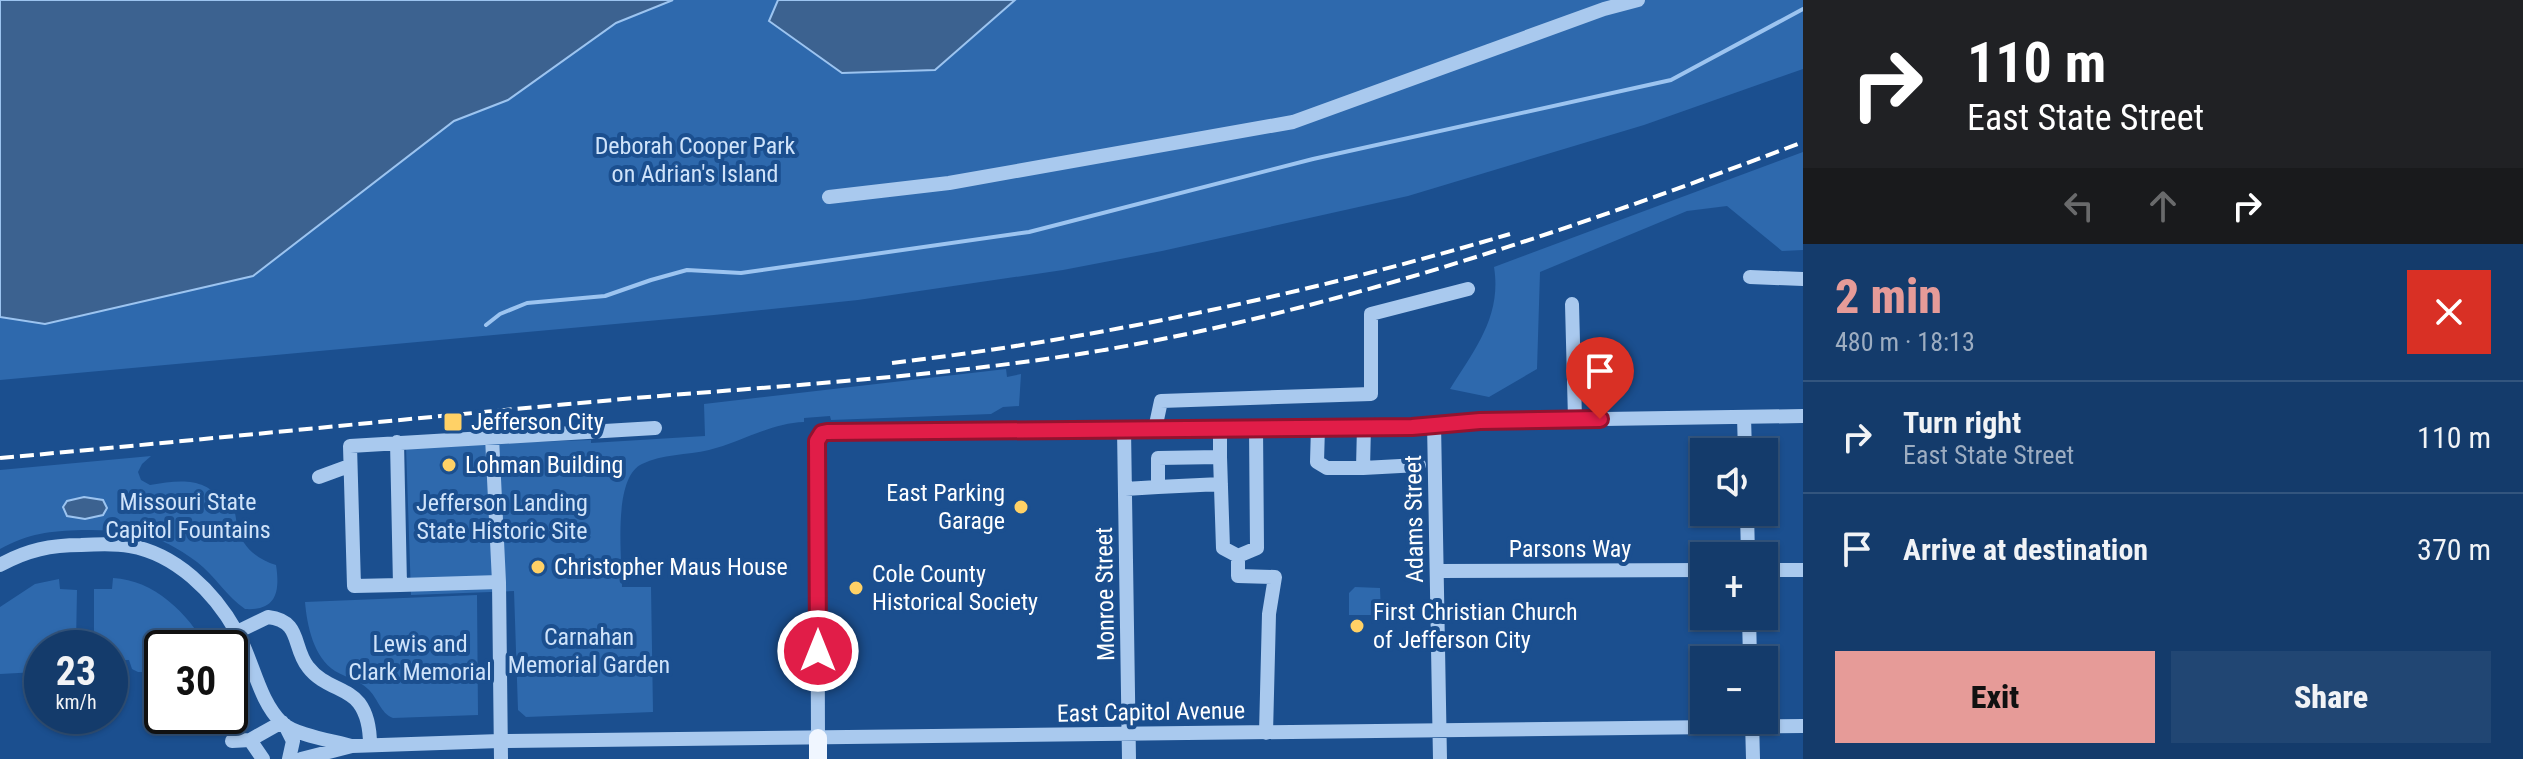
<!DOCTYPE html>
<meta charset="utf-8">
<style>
:root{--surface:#143b6b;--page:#214673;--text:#f1f3f6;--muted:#9dadc1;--line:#33557e;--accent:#e69b98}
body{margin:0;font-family:"Roboto Condensed",sans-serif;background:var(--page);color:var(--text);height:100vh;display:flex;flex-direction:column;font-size:30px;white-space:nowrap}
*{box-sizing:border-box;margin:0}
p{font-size:26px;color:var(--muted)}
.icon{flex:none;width:44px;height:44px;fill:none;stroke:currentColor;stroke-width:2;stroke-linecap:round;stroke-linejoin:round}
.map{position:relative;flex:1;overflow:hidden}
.sheet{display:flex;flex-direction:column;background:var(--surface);width:720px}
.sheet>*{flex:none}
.top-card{background:#202124;color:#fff;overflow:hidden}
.buttons{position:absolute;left:1690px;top:438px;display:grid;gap:16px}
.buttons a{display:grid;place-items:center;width:88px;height:88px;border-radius:0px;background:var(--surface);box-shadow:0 2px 6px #0004,0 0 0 2px var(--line);font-size:40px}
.speed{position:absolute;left:24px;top:630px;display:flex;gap:16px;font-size:40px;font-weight:700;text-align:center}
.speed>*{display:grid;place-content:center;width:104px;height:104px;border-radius:50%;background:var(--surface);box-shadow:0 2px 6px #0004,0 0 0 2px var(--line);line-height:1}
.speed small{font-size:20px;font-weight:400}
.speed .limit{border:4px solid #111;border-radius:12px;background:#fff;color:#111}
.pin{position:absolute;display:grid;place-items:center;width:68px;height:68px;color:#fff;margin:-82px -34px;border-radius:50% 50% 50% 0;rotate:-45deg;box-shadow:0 0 8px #0007}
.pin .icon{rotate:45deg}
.me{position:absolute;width:88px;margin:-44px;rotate:0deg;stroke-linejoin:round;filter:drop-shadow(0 0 6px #0008)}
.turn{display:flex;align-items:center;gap:28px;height:168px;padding:0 32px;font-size:36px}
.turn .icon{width:104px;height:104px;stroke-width:2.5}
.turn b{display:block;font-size:56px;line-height:68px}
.lanes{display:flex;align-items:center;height:76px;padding:0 32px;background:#0003;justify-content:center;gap:40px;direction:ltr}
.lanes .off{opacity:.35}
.round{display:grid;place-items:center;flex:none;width:84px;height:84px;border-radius:0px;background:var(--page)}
.head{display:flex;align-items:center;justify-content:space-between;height:136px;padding:0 32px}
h1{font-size:48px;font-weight:800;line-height:60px;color:var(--accent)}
.cta{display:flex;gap:16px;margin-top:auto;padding:16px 32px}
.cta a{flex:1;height:92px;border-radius:0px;background:var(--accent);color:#111;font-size:32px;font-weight:800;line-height:92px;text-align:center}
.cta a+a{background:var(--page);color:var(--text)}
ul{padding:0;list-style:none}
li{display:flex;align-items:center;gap:24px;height:112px;padding:0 32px;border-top:2px solid var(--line)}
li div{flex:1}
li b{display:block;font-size:30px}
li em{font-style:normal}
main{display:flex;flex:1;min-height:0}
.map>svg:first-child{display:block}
</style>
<main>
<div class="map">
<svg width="1803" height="759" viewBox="0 0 1803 759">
<rect width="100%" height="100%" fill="#1b4f8f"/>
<path fill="#2e69ad" d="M673 0H778L769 21 843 73 935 70 1015 0H1803V69L1644 125 1408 196 1162 251 1063 270 858 300 714 315 0 380V317L45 324 253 276 454 121 508 100 616 23Z
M1803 152V250L1782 251 1727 206 1687 211 1540 272 1537 369 1489 397 1450 389C1475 349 1502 316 1494 267Z
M1006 369 1007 377 1021 374 1019 406 1003 407 991 414 831 420 830 416 804 418V422C771 423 741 442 709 450 687 455 662 454 642 464 612 478 622 559 622 587H651L653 712 526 717 518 710 514 591 411 595 406 446 591 440V443L705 436 704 404Z
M151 456 142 464 138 472 141 480 150 485C179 480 205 476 224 503L228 501C236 510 235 514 237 525 241 546 256 559 276 565 280 591 277 611 245 609 227 597 215 576 197 562 157 532 131 530 82 530 50 531 29 533 0 549V470Z
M113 578C154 580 188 613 207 648H162V672H138L132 669 129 660H122L110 652V648H106L105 645 94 644V589H112Z
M59 579 60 589 77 590 76 643 64 648H42L41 667 37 672 0 674V607L35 584Z
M1355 587 1380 588 1381 615H1349V593Z
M477 595 478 715 393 718C380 713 378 698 368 689 358 679 346 678 335 671 314 658 307 626 305 602Z"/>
<path fill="#3c6290" stroke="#9cc4f0" stroke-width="2" d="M0 0H673L616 23 508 100 454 121 253 276 45 324 0 317Z
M778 0H1015L935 70 842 73 769 21Z
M84 497 103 500 107 508 103 515 85 519 67 516 63 507 67 501Z"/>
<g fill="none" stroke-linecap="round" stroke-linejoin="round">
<path stroke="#9cc4f0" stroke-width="4" d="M486 325 500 314 527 303 605 296 651 280 687 270 741 273 1029 232 1313 159 1671 80 1803 9"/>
<path stroke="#a9c9ee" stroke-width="14" d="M829 197 949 183 1293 122 1604 9 1638 0
M1750 277 1803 279
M1572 304 1575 419
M1744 417 1745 452
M1434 423 1440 759
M1318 427 1317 462 1327 468H1363L1364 426
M1124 429 1129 759
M1155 429 1161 401 1371 394V314L1468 289
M492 437 499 582 501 759
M397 442 400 585 499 582
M1220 457V427
M1363 468 1419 465
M319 477 349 466
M1221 484 1158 487V458L1220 457 1223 548 1238 556
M1125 489 1158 487
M1747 512 1748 556
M1238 556V576L1275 577 1269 614 1266 733
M1238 556 1257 548 1256 427
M0 565C27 550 51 545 81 545 97 544 114 543 130 546 176 554 214 592 236 631 253 659 258 700 282 723 295 735 334 741 351 746
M1764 570H1803
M1437 571 1704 570
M400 585 354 586 350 446 655 428
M1749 616 1750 660
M237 632 268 617C302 621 292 647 308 667 323 687 348 688 359 703 368 715 370 730 370 745
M1752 720 1753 759
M285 725 293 741 289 759
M818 738 817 441 827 432 1412 427 1480 421 1803 416
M232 741 250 740
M263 759 250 740 282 722
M301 759 352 746 500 741 1803 726"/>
<path stroke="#f0f6ff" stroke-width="18" d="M818 738V759"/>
<path stroke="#fff" stroke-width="4" stroke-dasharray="14 6" stroke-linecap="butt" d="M892 363C1102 338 1307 294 1510 234
M0 458C212 439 423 417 635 398 791 385 949 376 1104 350 1344 308 1576 228 1803 142"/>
</g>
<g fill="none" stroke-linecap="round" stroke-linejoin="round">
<defs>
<path id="route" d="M818 651 817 441 822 433 827 432 1412 427 1480 421 1600 419"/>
</defs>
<use href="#route" stroke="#92132f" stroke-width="20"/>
<use href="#route" stroke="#e11d48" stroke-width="14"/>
</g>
<g fill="#ffd166" stroke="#1b4f8f" stroke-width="3">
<rect x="443" y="412" width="20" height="20" rx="4"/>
<circle cx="449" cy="465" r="8"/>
<circle cx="1021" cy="507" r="8"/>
<circle cx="538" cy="567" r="8"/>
<circle cx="856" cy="588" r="8"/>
<circle cx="1357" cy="626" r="8"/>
</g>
<g text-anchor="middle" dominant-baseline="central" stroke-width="8" stroke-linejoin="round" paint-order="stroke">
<g font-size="24" fill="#cfe3fa" stroke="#1b4f8f">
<text x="695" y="146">Deborah Cooper Park<tspan x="695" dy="28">on Adrian's Island</tspan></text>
<text x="188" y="502">Missouri State<tspan x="188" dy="28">Capitol Fountains</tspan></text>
<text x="502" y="503">Jefferson Landing<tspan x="502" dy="28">State Historic Site</tspan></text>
<text x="589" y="637">Carnahan<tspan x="589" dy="28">Memorial Garden</tspan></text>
<text x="420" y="644">Lewis and<tspan x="420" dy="28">Clark Memorial</tspan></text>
</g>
<g font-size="24" fill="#fff" stroke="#1b4f8f" text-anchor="start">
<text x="471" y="422">Jefferson City</text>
<text x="465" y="465">Lohman Building</text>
<text x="1005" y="493" text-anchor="end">East Parking<tspan x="1005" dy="28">Garage</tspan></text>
<text x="554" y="567">Christopher Maus House</text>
<text x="872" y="574">Cole County<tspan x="872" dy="28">Historical Society</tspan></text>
<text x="1373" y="612">First Christian Church<tspan x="1373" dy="28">of Jefferson City</tspan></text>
</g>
<g font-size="24" fill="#fff" stroke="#1b4f8f">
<text transform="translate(1414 519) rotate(-91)">Adams Street</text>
<text x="1570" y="549">Parsons Way</text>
<text transform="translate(1105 594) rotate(-91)">Monroe Street</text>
<text transform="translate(1151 712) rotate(-1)">East Capitol Avenue</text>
</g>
</g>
</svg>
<div class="buttons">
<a><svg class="icon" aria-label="sound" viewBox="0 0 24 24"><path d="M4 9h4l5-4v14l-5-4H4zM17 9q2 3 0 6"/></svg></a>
<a>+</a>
<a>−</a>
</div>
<div class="speed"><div>23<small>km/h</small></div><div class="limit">30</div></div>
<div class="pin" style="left:1600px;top:419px;background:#d93025"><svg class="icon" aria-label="arrive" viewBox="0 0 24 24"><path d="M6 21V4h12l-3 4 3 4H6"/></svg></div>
<svg class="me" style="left:818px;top:651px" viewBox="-20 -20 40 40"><circle r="17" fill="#e11d48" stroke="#fff" stroke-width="3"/><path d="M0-11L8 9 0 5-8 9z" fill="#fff"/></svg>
</div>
<section class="sheet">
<div class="top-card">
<div class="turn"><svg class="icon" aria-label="right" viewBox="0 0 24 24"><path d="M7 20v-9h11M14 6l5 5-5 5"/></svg><div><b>110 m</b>East State Street</div></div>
<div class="lanes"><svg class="icon off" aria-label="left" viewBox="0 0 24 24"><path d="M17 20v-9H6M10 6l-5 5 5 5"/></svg><svg class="icon off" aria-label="ahead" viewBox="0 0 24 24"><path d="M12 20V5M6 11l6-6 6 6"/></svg><svg class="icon" aria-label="right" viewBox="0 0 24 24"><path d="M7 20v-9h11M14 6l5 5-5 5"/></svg></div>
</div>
<div class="head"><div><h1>2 min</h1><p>480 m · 18:13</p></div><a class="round" style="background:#d93025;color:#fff"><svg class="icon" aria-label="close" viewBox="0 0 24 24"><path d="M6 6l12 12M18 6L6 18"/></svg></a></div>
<ul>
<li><svg class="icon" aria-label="right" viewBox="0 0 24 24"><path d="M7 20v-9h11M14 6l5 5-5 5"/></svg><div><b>Turn right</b><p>East State Street</p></div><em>110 m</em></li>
<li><svg class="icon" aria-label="arrive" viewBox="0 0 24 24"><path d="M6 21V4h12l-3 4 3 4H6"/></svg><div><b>Arrive at destination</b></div><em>370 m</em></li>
</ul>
<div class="cta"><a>Exit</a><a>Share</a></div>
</section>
</main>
